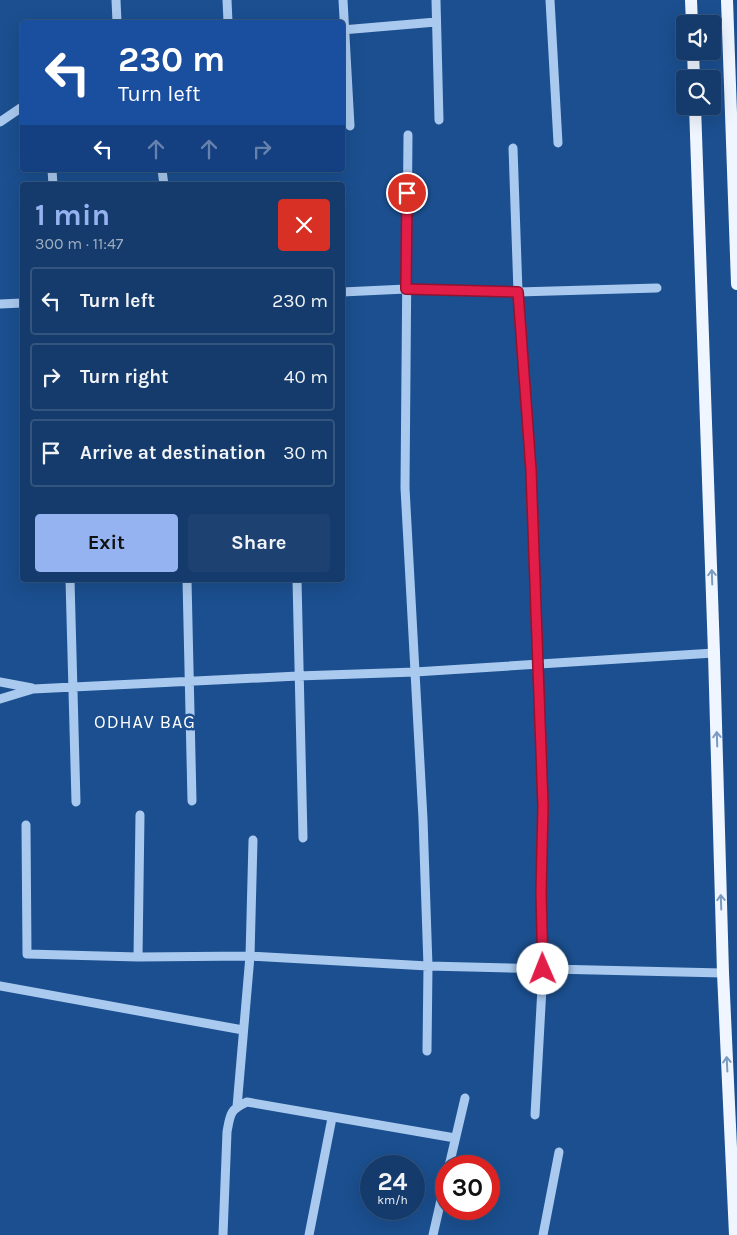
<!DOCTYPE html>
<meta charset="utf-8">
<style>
:root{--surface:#143b6b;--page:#1d4271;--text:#f1f3f6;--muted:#9dadc1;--line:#33557e;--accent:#95b2f1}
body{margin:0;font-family:Karla,sans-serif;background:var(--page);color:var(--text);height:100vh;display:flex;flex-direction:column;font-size:19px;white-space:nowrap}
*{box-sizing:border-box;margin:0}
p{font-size:16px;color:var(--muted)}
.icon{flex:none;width:28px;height:28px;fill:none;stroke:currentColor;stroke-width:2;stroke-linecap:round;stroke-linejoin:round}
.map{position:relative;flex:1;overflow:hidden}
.panel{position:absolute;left:20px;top:182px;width:325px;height:400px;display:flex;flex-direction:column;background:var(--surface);border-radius:5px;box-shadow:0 5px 20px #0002,0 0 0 1px var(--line)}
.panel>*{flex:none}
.top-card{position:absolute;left:20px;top:20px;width:325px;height:152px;border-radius:5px;box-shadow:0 5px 20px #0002,0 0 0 1px var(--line);background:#1a4fa0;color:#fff;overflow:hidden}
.buttons{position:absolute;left:676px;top:15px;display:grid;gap:10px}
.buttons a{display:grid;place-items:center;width:45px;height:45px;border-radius:5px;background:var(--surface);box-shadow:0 5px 20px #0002,0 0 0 1px var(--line);font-size:25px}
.speed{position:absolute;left:360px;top:1155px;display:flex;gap:10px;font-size:25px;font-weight:700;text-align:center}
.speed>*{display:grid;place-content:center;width:65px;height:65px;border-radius:50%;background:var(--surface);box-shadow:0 5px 20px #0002,0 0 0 1px var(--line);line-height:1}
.speed small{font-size:12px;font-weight:400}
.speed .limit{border:8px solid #d22;background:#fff;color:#111}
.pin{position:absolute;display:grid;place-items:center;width:42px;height:42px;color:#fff;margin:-21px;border:2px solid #fff;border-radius:50%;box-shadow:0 1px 5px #0007}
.me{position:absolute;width:55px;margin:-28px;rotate:359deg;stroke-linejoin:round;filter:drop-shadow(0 0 4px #0008)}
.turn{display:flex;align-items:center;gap:18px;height:105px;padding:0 15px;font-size:22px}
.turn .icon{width:65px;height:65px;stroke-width:2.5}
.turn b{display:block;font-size:35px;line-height:42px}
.lanes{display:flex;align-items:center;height:48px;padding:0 15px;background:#0003;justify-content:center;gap:25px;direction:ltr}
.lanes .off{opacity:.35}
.round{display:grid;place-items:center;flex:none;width:52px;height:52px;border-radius:5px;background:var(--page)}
.head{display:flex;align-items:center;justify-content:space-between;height:85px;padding:0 15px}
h1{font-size:30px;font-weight:700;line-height:38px;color:var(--accent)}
.action{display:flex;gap:10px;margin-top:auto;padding:10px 15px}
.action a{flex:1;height:58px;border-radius:5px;background:var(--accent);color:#111;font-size:20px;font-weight:700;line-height:58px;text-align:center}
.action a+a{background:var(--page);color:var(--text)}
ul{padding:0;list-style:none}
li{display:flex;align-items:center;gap:15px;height:68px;margin:0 10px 8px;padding:0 5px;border:2px solid var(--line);border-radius:5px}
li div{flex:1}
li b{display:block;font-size:19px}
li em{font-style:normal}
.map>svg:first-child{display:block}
</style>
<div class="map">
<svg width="737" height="1235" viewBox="0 0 737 1235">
<rect width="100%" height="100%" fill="#1b4f8f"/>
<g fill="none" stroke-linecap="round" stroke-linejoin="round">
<path stroke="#a9c9ee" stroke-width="9" d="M116 0 117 22
M227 0 228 22
M343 0 350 126
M436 0 439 120
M550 0 558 143
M342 30 436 22
M0 122 22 107
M408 135 405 488 423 819 428 966 427 1051
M513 148 518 292 531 470 543 806 541 893 543 969 535 1115
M52 170 53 185
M162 170 164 185
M342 292 406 289 518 292 657 288
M0 304 22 303
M70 580 76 802
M187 580 192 801
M297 580 303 838
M0 682 32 688
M0 699 33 689 298 676 415 672 714 653
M26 825 27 954 138 957 250 956 428 966 723 973
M138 957 140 815
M0 986 243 1030
M237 1107 250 956 253 840
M449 1166 465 1098
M223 1235 227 1132C230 1115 230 1109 247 1102L455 1138
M309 1235 332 1118
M433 1235 446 1178
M543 1235 559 1152"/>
<path stroke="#f0f6ff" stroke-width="12" d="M691 0 692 24
M727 0 737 284
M693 51 694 79
M695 106 714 653 723 973 735 1235"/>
</g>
<defs><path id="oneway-shaft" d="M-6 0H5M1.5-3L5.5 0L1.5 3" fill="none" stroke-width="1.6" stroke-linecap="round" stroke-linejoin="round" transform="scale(1.25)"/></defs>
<g stroke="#7b9ac1">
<use href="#oneway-shaft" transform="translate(712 577) rotate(-92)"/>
<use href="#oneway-shaft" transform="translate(717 739) rotate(-92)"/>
<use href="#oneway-shaft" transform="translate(721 902) rotate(-92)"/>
<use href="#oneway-shaft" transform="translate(727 1064) rotate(-93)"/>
</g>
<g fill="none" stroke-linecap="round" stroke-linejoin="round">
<defs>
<path id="route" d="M407 193 406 289 518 292 531 470 543 806 541 893 543 969"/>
</defs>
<use href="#route" stroke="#92132f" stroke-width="12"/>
<use href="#route" stroke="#e11d48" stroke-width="9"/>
</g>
<g text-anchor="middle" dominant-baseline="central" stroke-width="5" stroke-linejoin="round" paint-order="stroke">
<g font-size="18" letter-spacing="1" fill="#fff" stroke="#1b4f8f">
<text x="145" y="722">ODHAV BAG</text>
</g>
</g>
</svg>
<div class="buttons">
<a><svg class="icon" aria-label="sound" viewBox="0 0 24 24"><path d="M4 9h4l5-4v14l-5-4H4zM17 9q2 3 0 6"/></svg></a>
<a><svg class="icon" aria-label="search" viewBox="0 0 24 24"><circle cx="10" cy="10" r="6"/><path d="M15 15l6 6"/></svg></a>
</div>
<div class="speed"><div>24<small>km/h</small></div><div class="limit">30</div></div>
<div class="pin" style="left:407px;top:193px;background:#d93025"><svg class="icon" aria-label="arrive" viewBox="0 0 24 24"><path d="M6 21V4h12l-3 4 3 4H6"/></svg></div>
<svg class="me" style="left:543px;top:969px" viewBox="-20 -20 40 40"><circle r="19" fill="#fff"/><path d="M0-13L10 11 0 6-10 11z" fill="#e11d48"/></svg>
<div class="top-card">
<div class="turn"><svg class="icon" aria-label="left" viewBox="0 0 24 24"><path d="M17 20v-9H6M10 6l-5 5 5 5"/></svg><div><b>230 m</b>Turn left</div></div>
<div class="lanes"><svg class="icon" aria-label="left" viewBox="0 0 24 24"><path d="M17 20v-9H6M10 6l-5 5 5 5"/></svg><svg class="icon off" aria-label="ahead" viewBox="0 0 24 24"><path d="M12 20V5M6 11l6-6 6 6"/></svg><svg class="icon off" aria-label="ahead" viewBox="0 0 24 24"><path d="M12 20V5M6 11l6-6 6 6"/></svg><svg class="icon off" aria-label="right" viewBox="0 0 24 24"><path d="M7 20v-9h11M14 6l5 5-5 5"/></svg></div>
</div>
<section class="panel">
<div class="head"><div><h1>1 min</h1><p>300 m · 11:47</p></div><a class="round" style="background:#d93025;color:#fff"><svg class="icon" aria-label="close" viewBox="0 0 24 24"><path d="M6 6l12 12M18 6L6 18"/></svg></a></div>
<ul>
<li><svg class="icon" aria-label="left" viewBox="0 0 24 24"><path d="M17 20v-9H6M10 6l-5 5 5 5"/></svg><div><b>Turn left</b></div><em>230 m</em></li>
<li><svg class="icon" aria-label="right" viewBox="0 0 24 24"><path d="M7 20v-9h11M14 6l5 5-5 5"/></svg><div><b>Turn right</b></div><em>40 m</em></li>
<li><svg class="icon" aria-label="arrive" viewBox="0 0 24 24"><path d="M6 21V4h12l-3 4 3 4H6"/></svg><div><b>Arrive at destination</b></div><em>30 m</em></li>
</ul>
<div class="action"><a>Exit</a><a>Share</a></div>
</section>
</div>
